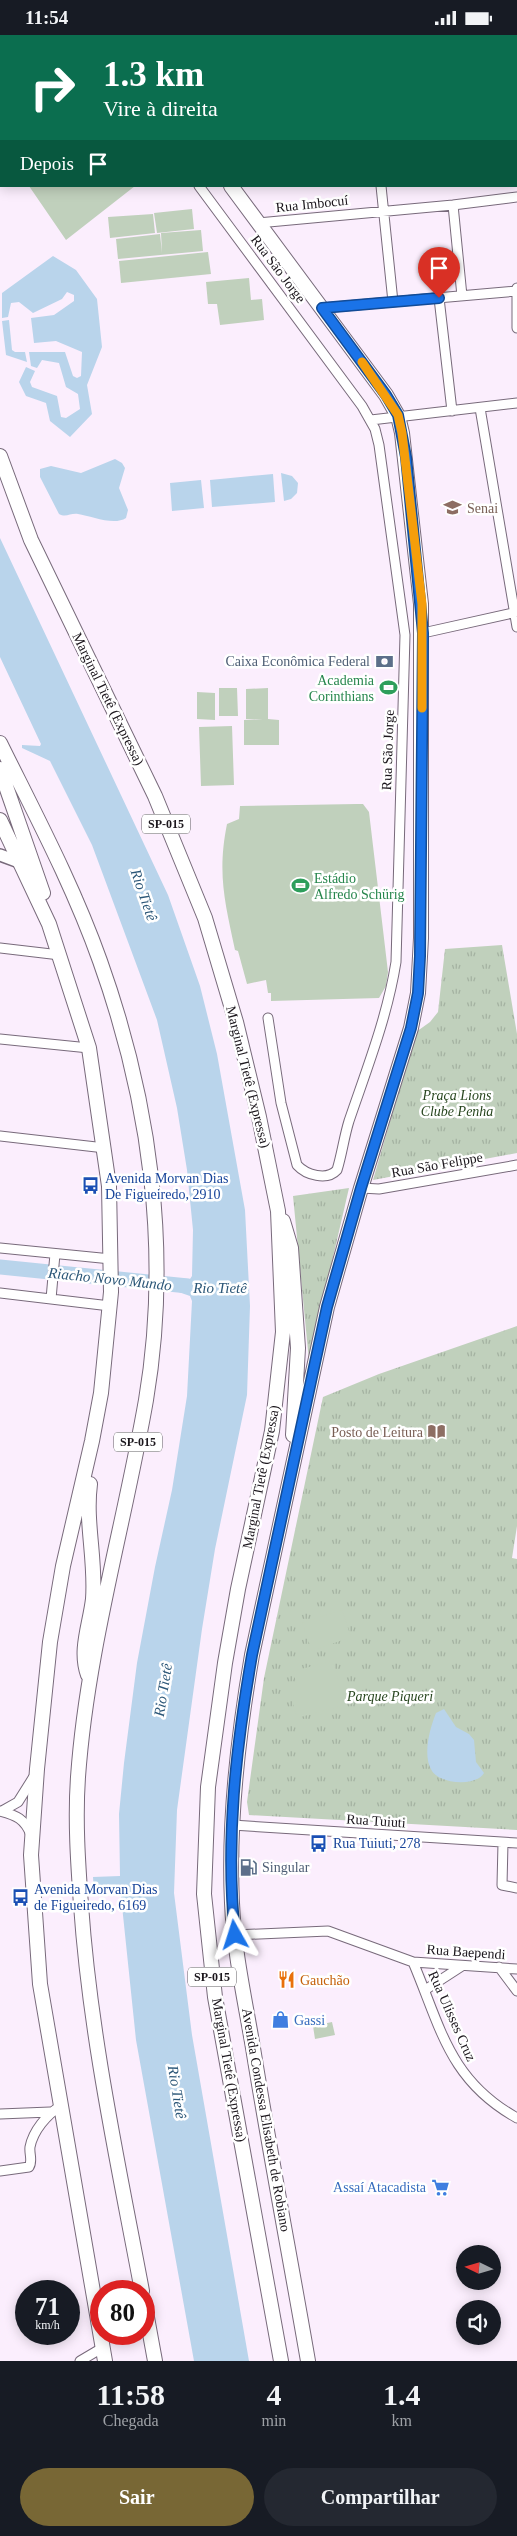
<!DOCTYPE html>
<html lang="pt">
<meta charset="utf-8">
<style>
:root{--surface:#171b24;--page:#242831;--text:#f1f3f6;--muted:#9ea1a6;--accent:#786735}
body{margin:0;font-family:Georgia,serif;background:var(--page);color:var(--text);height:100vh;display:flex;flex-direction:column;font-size:19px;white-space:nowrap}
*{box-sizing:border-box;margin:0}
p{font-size:16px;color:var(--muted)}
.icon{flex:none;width:28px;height:28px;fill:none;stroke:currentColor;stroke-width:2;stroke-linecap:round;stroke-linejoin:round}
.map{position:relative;height:2326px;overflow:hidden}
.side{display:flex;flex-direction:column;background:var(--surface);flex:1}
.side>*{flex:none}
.guide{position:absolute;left:0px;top:0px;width:518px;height:152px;box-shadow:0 2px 12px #0003;background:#0b6e4f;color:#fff;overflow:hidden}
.needle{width:32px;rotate:275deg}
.buttons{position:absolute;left:456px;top:2210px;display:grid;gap:10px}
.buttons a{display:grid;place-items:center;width:45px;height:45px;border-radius:50%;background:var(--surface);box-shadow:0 2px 12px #0003;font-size:25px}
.speed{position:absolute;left:15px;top:2245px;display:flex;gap:10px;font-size:25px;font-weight:700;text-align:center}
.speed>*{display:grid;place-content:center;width:65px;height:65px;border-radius:50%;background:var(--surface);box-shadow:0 2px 12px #0003;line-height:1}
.speed small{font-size:12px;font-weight:400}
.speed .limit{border:8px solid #d22;background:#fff;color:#111}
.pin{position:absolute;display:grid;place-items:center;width:42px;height:42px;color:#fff;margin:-51px -21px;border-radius:50% 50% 50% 0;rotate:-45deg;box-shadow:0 0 5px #0007}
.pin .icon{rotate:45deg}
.me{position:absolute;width:55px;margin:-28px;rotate:354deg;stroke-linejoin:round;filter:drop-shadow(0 0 4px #0008)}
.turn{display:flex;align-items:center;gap:18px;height:105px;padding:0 20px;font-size:22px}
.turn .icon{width:65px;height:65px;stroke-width:2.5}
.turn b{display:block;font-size:35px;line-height:42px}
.then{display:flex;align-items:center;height:48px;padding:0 20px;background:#0003;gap:10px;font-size:19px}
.eta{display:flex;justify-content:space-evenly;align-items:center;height:85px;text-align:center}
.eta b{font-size:30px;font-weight:700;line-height:35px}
.action{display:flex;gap:10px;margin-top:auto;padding:10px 20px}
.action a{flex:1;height:58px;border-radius:30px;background:var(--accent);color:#fff;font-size:20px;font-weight:700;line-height:58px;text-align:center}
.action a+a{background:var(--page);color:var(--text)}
.status{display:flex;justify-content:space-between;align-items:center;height:35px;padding:0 25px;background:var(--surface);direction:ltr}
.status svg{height:14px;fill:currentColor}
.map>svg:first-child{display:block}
</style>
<div class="status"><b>11:54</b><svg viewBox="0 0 49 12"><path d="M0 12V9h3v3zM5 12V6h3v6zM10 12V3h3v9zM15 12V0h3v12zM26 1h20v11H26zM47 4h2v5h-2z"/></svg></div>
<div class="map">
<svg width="517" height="2326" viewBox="0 0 517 2326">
<defs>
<pattern id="park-tufts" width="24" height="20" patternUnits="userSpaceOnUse" patternTransform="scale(1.25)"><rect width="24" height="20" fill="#c0d0bc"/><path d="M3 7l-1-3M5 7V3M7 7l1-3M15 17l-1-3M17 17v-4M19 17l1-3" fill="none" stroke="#a4b2a1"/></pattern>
</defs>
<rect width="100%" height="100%" fill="#fbeefd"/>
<path fill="url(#park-tufts)" d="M502 910 517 999V1118L373 1145 416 997 430 987 438 977 445 914Z
M349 1153 309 1326 293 1161Z
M517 1291V1491L512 1523 517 1524V1795L249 1780 247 1767 264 1643 323 1362 379 1339Z"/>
<path fill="#c0d0bc" d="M29 151H135L66 205Z
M192 174 194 194 157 198 154 178Z
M153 179 155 198 110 203 108 182Z
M201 195 203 216 118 224 116 204 160 199 162 218 161 198Z
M208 217 211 239 121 248 119 226Z
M249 243 251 265 262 264 264 285 220 290 217 269H208L206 247Z
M219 653H237L238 681H219Z
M268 653V684L279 685V710H244V685L263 684H246V654Z
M197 657 215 658V685L197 684Z
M232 691 234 750 201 751 199 692Z
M357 769H363L369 777 388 937 386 951 379 963 271 966V958H268L266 945 247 949 238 916 235 915C225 867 217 839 227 789L239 784 240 771Z
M342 1575 351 1602 312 1616 302 1588Z
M333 1626 345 1670 297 1683 291 1661 299 1659 293 1636Z
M332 1987 335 2000 315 2004 313 1991Z"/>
<path fill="#b9d4eb" d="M53 221 76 235 97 264 102 312 87 350 92 379 70 402 50 386 46 368 26 361 19 347 26 332 35 336 30 347 32 352 57 361 61 382 66 383 80 374 78 359 66 352 59 328 42 325 37 333 31 331 29 317H65L73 341 77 343 81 341 82 317 56 306 34 308 31 283 54 280 74 266V260L67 257 62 264 33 278 19 267 11 268 8 282 2 283V258Z
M9 285 12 315 15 317H25L27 327 6 320 2 286Z
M115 424 122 428 125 433 119 453 128 475 126 483C114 491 91 481 78 479 70 478 66 483 59 479L40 442V434L51 431 81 438Z
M281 438 292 441 298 448 297 458 291 464 284 466Z
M273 439 275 467 212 472 210 445Z
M201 445 204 473 172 476 170 448Z
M0 503 168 860 200 951 217 1019 245 1175 250 1271 247 1360 215 1514 202 1594 177 1775 174 1858 192 2000 249 2326H194L136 2005 121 1861 94 1856 93 1842 120 1841 119 1779 124 1728 137 1628 155 1532 172 1455 187 1361 192 1266 190 1261 167 1253V1243L190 1244 192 1241 193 1195 187 1135 177 1073 157 985 92 810 50 726 22 713V710L40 711 41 709 0 622Z
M444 1674 456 1692 469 1699 474 1705 476 1727 484 1738C476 1752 440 1749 432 1736 422 1721 430 1693 436 1678Z"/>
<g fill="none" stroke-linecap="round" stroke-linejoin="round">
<path stroke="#b9d4eb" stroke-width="15" d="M0 1232 188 1251"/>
<defs>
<path id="minor" d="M516 92H517
M199 151 362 371 375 394 379 410 405 600 396 927C387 983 367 1033 349 1086 344 1102 342 1119 337 1135 327 1146 306 1140 297 1130L281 1068 268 983
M381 151 393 267
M453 170 462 261
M258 188 453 170 517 162
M517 253V293
M439 263 452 376
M322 273 517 256
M480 373 517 592
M371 385 517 368
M423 598 517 577
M0 913 60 920
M0 1004 89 1013
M0 1101 105 1113
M361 1153 379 1154 517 1130
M0 1213 111 1224
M0 1258 110 1271
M51 1264 55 1219
M0 1776C16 1780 25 1784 31 1800
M2 1776 18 1767 33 1743
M232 1790 517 1808
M503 1808 502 1850 517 1853
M235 1900 328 1896 413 1927 517 1934
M413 1927C441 1993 449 2045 517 2083
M499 1932 517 1956
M425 1955 462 1931
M0 2079 50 2077
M0 2136 29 2132C33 2126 29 2119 30 2112 33 2096 47 2079 61 2071
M80 2326 102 2313"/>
<path id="major" d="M366 1 369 0
M0 820 19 827"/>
<path id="highway" d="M120 0 121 1
M231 151 386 360 398 381 402 398 421 569V903L418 958 411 993 361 1153 327 1272 252 1620C238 1701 228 1785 232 1868 234 1917 245 1965 253 2013 270 2118 290 2222 308 2326
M0 421 31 505 155 761 205 883 236 987 259 1082 278 1176 283 1297 272 1396 238 1554 225 1628 208 1752 204 1859 215 1962 281 2326
M0 708C35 779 73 850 100 926 150 1066 171 1217 146 1365 124 1491 87 1615 78 1742 75 1785 78 1828 81 1870 90 2000 118 2128 142 2256
M0 734 43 858
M0 785 49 889 89 1013 109 1151 111 1257 101 1358 92 1406 63 1531 50 1607 37 1734 31 1820 40 1949 105 2326
M283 1186 291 1213 298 1313 293 1400
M88 1640C79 1615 90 1590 93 1564 96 1525 85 1487 90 1449
M144 2266 155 2326"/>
</defs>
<use href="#minor" stroke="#786a7b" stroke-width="11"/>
<use href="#major" stroke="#786a7b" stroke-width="14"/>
<use href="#highway" stroke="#786a7b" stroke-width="16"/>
<use href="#minor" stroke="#fff" stroke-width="9"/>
<use href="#major" stroke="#fff" stroke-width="11"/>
<use href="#highway" stroke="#fff" stroke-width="14"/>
</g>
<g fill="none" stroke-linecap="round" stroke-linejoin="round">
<defs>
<path id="route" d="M235 1900C225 1807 236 1712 252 1620L327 1272 361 1153 411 993 418 958 420 921 423 598 406 422 398 380 386 360 322 273 439 263"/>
</defs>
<use href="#route" stroke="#114b97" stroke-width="12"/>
<use href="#route" stroke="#1a73e8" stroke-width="9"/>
<path stroke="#f59e0b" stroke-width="9" d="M362 327 398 380 402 398 422 569V673"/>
</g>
<defs>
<symbol id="university-bare" viewBox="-9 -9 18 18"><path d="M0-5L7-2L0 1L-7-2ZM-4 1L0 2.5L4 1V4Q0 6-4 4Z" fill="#8d6e63" stroke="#fff" stroke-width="2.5" paint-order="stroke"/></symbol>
<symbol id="bank-bare" viewBox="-9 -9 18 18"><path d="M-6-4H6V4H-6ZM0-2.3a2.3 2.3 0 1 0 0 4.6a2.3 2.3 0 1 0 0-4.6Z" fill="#5c6f8a" stroke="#fff" stroke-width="2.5" paint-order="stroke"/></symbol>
<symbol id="stadium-bare" viewBox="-9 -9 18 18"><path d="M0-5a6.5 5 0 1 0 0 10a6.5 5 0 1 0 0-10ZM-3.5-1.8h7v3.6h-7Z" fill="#2e9e5b" stroke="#fff" stroke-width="2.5" paint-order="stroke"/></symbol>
<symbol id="bus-bare" viewBox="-9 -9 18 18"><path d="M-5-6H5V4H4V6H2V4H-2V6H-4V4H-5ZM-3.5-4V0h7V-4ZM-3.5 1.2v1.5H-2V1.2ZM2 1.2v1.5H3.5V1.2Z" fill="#1a4fb4" stroke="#fff" stroke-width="2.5" paint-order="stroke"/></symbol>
<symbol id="library-bare" viewBox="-9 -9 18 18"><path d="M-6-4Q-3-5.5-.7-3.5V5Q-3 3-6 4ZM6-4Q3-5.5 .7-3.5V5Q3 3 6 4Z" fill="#8d6e63" stroke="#fff" stroke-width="2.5" paint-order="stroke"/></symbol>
<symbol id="fuel-bare" viewBox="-9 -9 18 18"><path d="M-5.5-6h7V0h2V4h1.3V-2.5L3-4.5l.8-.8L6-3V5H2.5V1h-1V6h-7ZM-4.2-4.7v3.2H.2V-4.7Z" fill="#5c6f8a" stroke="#fff" stroke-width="2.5" paint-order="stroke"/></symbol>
<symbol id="restaurant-bare" viewBox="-9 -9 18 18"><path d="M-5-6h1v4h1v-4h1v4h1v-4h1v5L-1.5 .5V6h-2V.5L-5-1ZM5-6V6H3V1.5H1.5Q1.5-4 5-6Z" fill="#e8710a" stroke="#fff" stroke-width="2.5" paint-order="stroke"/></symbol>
<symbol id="shop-bare" viewBox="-9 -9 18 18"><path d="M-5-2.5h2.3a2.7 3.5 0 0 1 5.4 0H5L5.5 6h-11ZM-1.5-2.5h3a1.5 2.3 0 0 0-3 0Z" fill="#3f7fe0" stroke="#fff" stroke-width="2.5" paint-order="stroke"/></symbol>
<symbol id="supermarket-bare" viewBox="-9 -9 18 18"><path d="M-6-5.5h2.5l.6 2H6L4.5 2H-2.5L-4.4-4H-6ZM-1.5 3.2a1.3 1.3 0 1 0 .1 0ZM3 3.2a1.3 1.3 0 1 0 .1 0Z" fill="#3f7fe0" stroke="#fff" stroke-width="2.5" paint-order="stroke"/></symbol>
</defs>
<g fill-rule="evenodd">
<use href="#university-bare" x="440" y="460" width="25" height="25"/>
<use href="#bank-bare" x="372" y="614" width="25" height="25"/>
<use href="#stadium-bare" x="376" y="640" width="25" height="25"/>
<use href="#stadium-bare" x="288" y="838" width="25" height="25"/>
<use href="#bus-bare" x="78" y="1138" width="25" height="25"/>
<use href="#library-bare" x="424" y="1384" width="25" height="25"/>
<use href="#bus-bare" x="306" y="1796" width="25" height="25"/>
<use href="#fuel-bare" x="236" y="1820" width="25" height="25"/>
<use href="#bus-bare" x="8" y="1850" width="25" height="25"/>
<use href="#restaurant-bare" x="274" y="1932" width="25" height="25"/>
<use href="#shop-bare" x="268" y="1972" width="25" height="25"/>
<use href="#supermarket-bare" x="428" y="2140" width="25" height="25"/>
</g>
<g text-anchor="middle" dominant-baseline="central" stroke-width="5" stroke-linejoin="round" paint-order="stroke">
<g fill="#fff" stroke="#5f5c60" stroke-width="1">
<rect x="142" y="779.5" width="48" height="19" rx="4"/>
<rect x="114" y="1397.5" width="48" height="19" rx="4"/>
<rect x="188" y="1932.5" width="48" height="19" rx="4"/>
</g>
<g font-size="12" font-weight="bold" fill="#1b161c">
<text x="166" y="789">SP-015</text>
<text x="138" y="1407">SP-015</text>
<text x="212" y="1942">SP-015</text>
</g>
<g font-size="14" fill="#1b161c" stroke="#fff">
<text transform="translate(312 169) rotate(-6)">Rua Imbocuí</text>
<text transform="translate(278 234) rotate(53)">Rua São Jorge</text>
<text transform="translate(108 664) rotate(64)">Marginal Tietê (Expressa)</text>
<text transform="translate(388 715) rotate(-88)">Rua São Jorge</text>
<text transform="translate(248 1042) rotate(76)">Marginal Tietê (Expressa)</text>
<text transform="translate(437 1130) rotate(-10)">Rua São Felippe</text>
<text transform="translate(261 1442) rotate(-79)">Marginal Tietê (Expressa)</text>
<text transform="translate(376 1786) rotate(4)">Rua Tuiuti</text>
<text transform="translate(466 1917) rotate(4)">Rua Baependi</text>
<text transform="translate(452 1981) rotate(66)">Rua Ulisses Cruz</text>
<text transform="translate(229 2035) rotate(80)">Marginal Tietê (Expressa)</text>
<text transform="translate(266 2085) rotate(80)">Avenida Condessa Elisabeth de Robiano</text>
</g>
<g font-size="14" fill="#785e54" stroke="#fff" text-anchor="start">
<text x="467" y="473">Senai</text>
<text x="423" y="1397" text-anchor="end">Posto de Leitura</text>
</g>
<g font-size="14" fill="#4e5e75" stroke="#fff" text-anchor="end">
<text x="370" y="626">Caixa Econômica Federal</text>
<text x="262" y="1832" text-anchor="start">Singular</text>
</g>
<g font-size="14" fill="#27864d" stroke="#fff" text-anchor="end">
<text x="374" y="645">Academia<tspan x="374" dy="16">Corinthians</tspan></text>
<text x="314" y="843" text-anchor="start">Estádio<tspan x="314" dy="16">Alfredo Schürig</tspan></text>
</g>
<g font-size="14" font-style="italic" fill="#28461f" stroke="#fff">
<text x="457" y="1060">Praça Lions<tspan x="457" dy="16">Clube Penha</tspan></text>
<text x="390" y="1661">Parque Piqueri</text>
</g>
<g font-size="14" fill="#164399" stroke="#fff" text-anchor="start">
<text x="105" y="1143">Avenida Morvan Dias<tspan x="105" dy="16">De Figueiredo, 2910</tspan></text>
<text x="333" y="1808">Rua Tuiuti, 278</text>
<text x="34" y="1854">Avenida Morvan Dias<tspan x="34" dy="16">de Figueiredo, 6169</tspan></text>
</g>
<g font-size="14" fill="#c56008" stroke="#fff" text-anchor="start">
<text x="300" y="1945">Gauchão</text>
</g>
<g font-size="14" fill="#366cbe" stroke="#fff" text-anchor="start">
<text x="294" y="1985">Gassi</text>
<text x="426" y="2152" text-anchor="end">Assaí Atacadista</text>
</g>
<g font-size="15" font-style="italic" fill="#2b5677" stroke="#fff">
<text transform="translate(144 860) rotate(71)">Rio Tietê</text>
<text transform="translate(110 1244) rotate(6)">Riacho Novo Mundo</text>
<text x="220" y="1253">Rio Tietê</text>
<text transform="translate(163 1655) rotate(-81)">Rio Tietê</text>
<text transform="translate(177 2057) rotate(81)">Rio Tietê</text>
</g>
</g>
</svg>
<div class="buttons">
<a><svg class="needle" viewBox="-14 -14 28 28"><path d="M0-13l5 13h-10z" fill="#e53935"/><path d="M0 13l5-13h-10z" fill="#9ea1a6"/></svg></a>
<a><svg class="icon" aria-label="sound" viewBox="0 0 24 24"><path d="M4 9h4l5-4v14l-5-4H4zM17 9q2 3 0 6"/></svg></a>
</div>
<div class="speed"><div>71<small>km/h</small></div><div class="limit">80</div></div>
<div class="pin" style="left:439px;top:263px;background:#d93025"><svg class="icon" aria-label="arrive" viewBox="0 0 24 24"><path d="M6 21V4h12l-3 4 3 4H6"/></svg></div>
<svg class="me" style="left:235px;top:1900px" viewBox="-20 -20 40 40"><path d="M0-17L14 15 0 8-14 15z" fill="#1a73e8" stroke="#fff" stroke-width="4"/></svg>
<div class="guide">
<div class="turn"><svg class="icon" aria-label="right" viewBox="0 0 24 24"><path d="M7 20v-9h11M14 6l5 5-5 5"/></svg><div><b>1.3 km</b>Vire à direita</div></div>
<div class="then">Depois<svg class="icon" aria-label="arrive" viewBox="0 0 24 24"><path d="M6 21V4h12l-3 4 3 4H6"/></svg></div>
</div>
</div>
<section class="side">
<div class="eta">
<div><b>11:58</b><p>Chegada</p></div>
<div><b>4</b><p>min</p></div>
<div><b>1.4</b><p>km</p></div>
</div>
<div class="action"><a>Sair</a><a>Compartilhar</a></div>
</section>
